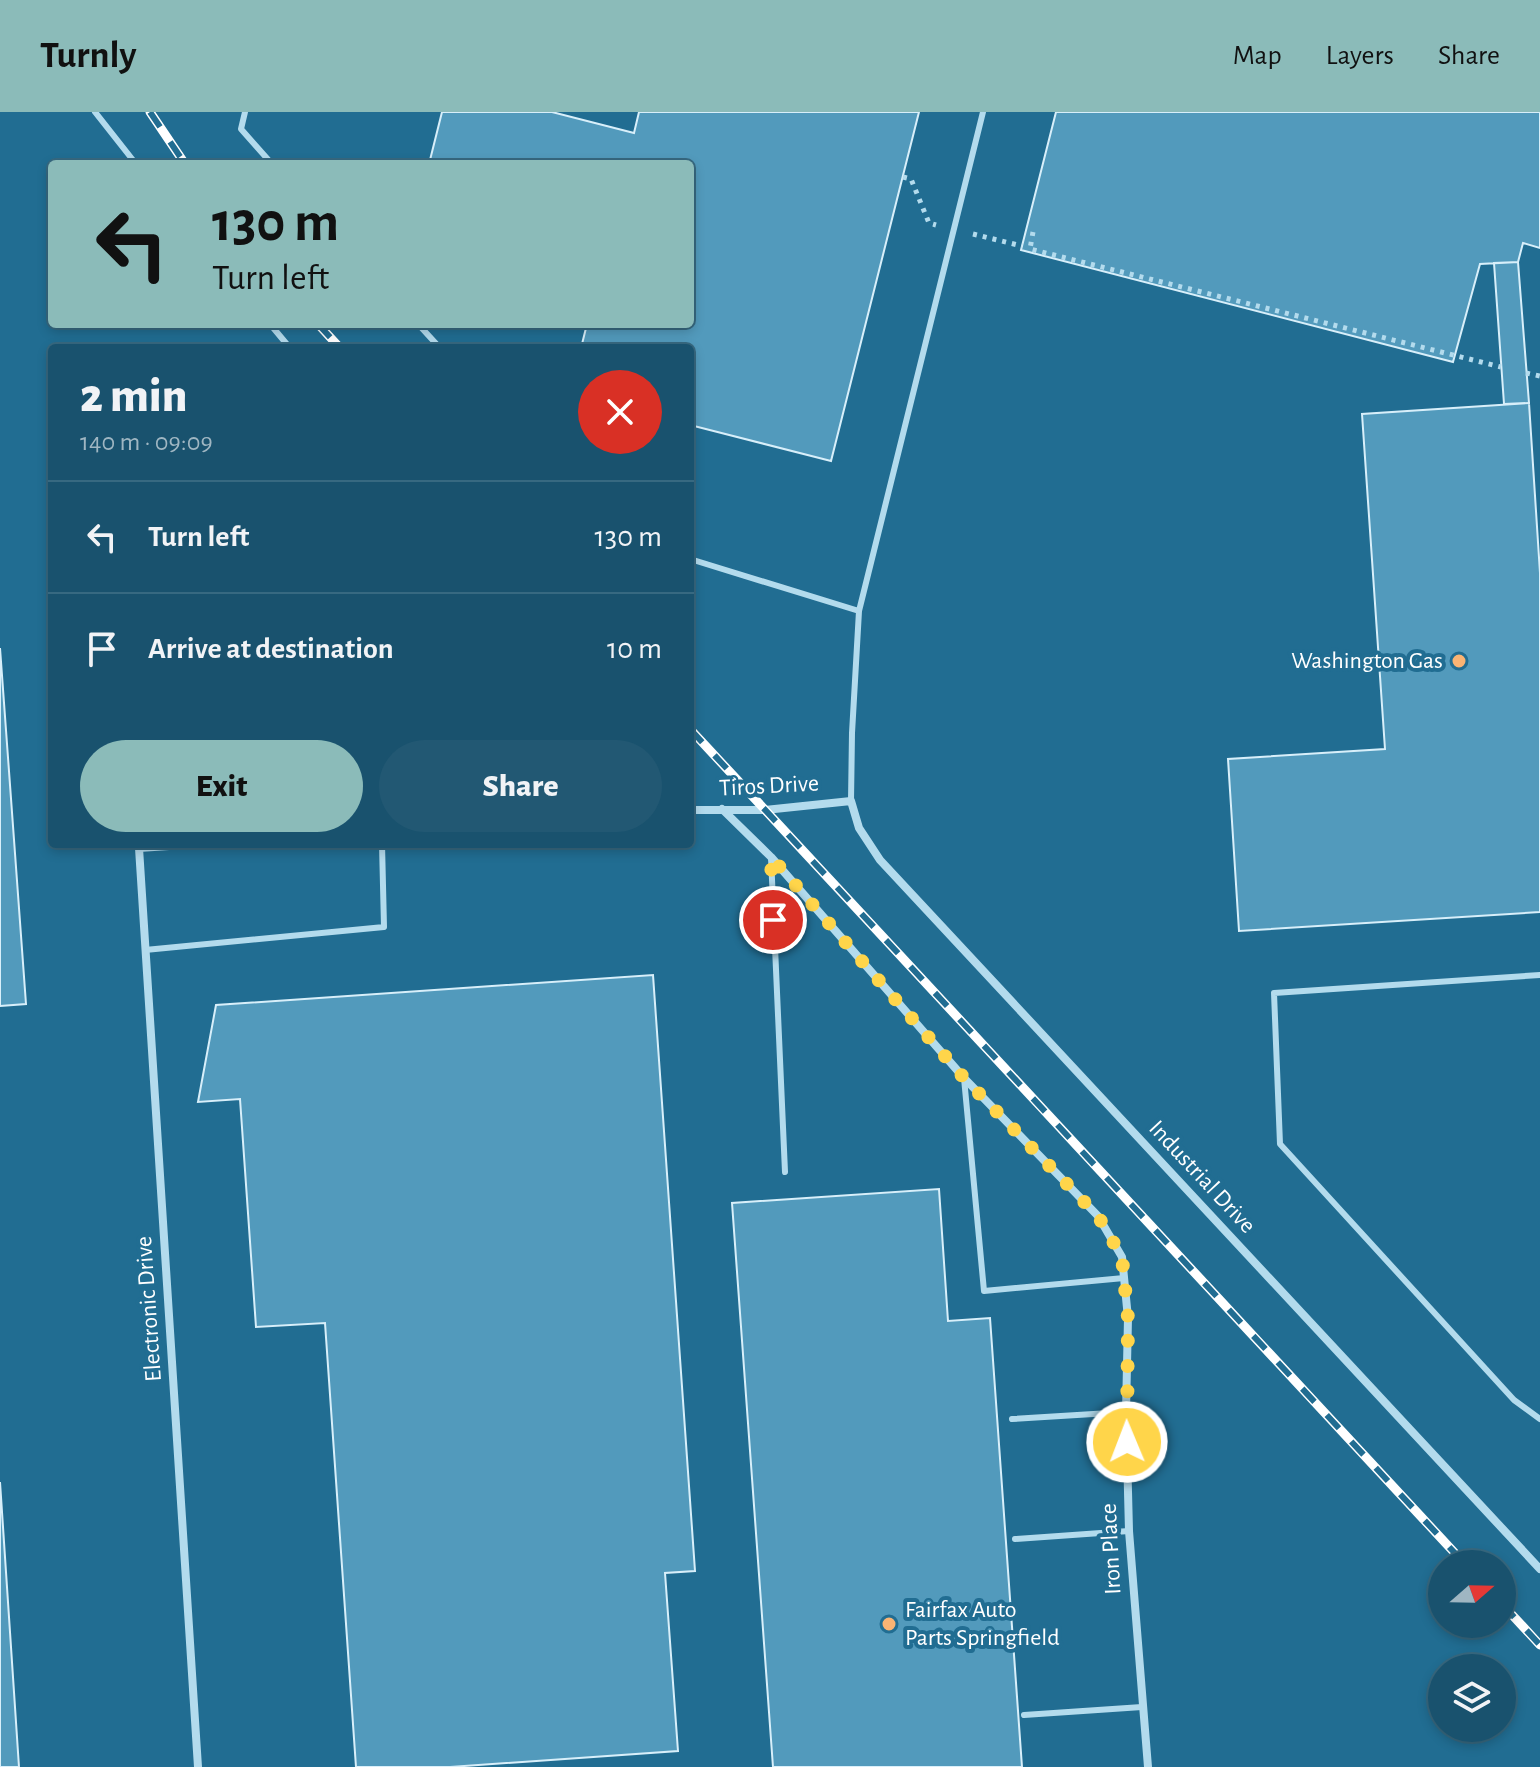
<!DOCTYPE html>
<meta charset="utf-8">
<style>
:root{--surface:#19526e;--page:#225873;--text:#f1f3f6;--muted:#9fb6c2;--line:#376981;--accent:#8bbbb9}
body{margin:0;font-family:"Alegreya Sans",sans-serif;background:var(--page);color:var(--text);height:100vh;display:flex;flex-direction:column;font-size:30px;white-space:nowrap}
*{box-sizing:border-box;margin:0}
p{font-size:26px;color:var(--muted)}
.icon{flex:none;width:44px;height:44px;fill:none;stroke:currentColor;stroke-width:2;stroke-linecap:round;stroke-linejoin:round}
.map{position:relative;flex:1;overflow:hidden}
.sheet{position:absolute;left:48px;top:232px;width:646px;height:504px;display:flex;flex-direction:column;background:var(--surface);border-radius:8px;box-shadow:0 4px 12px #0003,0 0 0 2px var(--line)}
.sheet>*{flex:none}
.banner{position:absolute;left:48px;top:48px;width:646px;height:168px;border-radius:8px;box-shadow:0 4px 12px #0003,0 0 0 2px var(--line);background:#8bbbb9;color:#111;overflow:hidden}
.needle{width:52px;rotate:70deg}
.controls{position:absolute;left:1428px;top:1438px;display:grid;gap:16px}
.controls a{display:grid;place-items:center;width:88px;height:88px;border-radius:50%;background:var(--surface);box-shadow:0 4px 12px #0003,0 0 0 2px var(--line);font-size:40px}
.pin{position:absolute;display:grid;place-items:center;width:68px;height:68px;color:#fff;margin:-34px;border:4px solid #fff;border-radius:50%;box-shadow:0 2px 8px #0007}
.me{position:absolute;width:88px;margin:-44px;rotate:359deg;stroke-linejoin:round;filter:drop-shadow(0 0 6px #0008)}
.turn{display:flex;align-items:center;gap:28px;height:168px;padding:0 32px;font-size:36px}
.turn .icon{width:104px;height:104px;stroke-width:2.5}
.turn b{display:block;font-size:56px;line-height:68px}
.round{display:grid;place-items:center;flex:none;width:84px;height:84px;border-radius:42px;background:var(--page)}
.head{display:flex;align-items:center;justify-content:space-between;height:136px;padding:0 32px}
h1{font-size:48px;font-weight:800;line-height:60px}
.action{display:flex;gap:16px;margin-top:auto;padding:16px 32px}
.action a{flex:1;height:92px;border-radius:48px;background:var(--accent);color:#111;font-size:32px;font-weight:800;line-height:92px;text-align:center}
.action a+a{background:var(--page);color:var(--text)}
ul{padding:0;list-style:none}
li{display:flex;align-items:center;gap:24px;height:112px;padding:0 32px;border-top:2px solid var(--line)}
li div{flex:1}
li b{display:block;font-size:30px}
li em{font-style:normal}
header{display:flex;align-items:center;gap:48px;box-sizing:border-box;height:112px;padding:0 40px;background:var(--accent);color:#111}
header strong{font-size:38px}
nav{display:flex;gap:44px;margin-inline-start:auto;font-size:28px}
.map>svg:first-child{display:block}
</style>
<header>
<strong>Turnly</strong>
<nav><a>Map</a><a>Layers</a><a>Share</a></nav>
</header>
<div class="map">
<svg width="1540" height="1655" viewBox="0 0 1540 1655">
<rect width="100%" height="100%" fill="#216d92"/>
<path fill="#529abc" stroke="#d8effa" stroke-width="2" d="M442 0H552L634 21 639 0H919L831 349 690 313V236H581L587 212H690V52H429Z
M1056 0H1540V136L1523 131 1518 150 1480 152 1453 250 1021 138Z
M1518 150 1529 291 1504 292 1494 151Z
M1529 291 1540 461V800L1239 819 1228 647 1385 637 1362 302Z
M0 536 26 892 0 894Z
M653 863 695 1459 665 1461 678 1639 450 1655H356L325 1211 256 1215 240 987 198 990 216 893Z
M939 1077 948 1209 990 1206 1022 1655H773L732 1091Z
M0 1370 19 1655H0Z"/>
<g fill="none" stroke-linecap="round" stroke-linejoin="round">
<path stroke="#b3dbed" stroke-width="5" stroke-dasharray="4 6" stroke-linecap="butt" d="M903 65 911 67 929 111 936 113
M1033 120 1030 137 1501 255
M973 122 1022 134
M1526 261 1540 264"/>
<path stroke="#b3dbed" stroke-width="6" d="M95 0 136 52
M245 0 241 17 272 52
M270 212 290 236
M418 212 440 236
M690 447 859 499
M851 689 852 621 859 499 983 0
M771 745 785 1060
M145 838 384 815 382 732
M1540 863 1274 881 1280 1032 1514 1288 1540 1307
M964 966 984 1179 1124 1166
M1012 1307 1126 1300
M1015 1427 1129 1419
M1024 1603 1142 1595"/>
<path stroke="#b3dbed" stroke-width="8" d="M722 697 771 745 964 966 1098 1104 1122 1145 1128 1206 1126 1300 1129 1419 1148 1655
M690 698H765L851 689 859 716 880 748 1540 1457
M198 1655 139 736 199 732"/>
<defs>
<path id="rail" d="M150 0 185 52
M318 212 340 236
M690 617 1465 1452
M1502 1492 1540 1533"/>
</defs>
<use href="#rail" stroke="#fff" stroke-width="9"/>
<use href="#rail" stroke="#216d92" stroke-width="6" stroke-dasharray="18" stroke-linecap="butt"/>
</g>
<g fill="none" stroke-linecap="round" stroke-linejoin="round">
<path stroke="#ffd54a" stroke-width="14" stroke-dasharray="0 25.2" d="M773 808 771 745 964 966 1098 1104 1122 1145 1124 1166 1128 1206 1127 1330"/>
</g>
<g fill="#fab474" stroke="#216d92" stroke-width="3">
<circle cx="1459" cy="549" r="8"/>
<circle cx="889" cy="1512" r="8"/>
</g>
<g text-anchor="middle" dominant-baseline="central" stroke-width="8" stroke-linejoin="round" paint-order="stroke">
<g font-size="24" fill="#fff" stroke="#216d92" text-anchor="end">
<text x="1443" y="549">Washington Gas</text>
<text x="905" y="1498" text-anchor="start">Fairfax Auto<tspan x="905" dy="28">Parts Springfield</tspan></text>
</g>
<g font-size="24" fill="#fff" stroke="#216d92">
<text transform="translate(769 674) rotate(-3)">Tiros Drive</text>
<text transform="translate(1202 1065) rotate(47)">Industrial Drive</text>
<text transform="translate(149 1197) rotate(-94)">Electronic Drive</text>
<text transform="translate(1111 1437) rotate(-93)">Iron Place</text>
</g>
</g>
</svg>
<div class="controls">
<a><svg class="needle" viewBox="-14 -14 28 28"><path d="M0-13l5 13h-10z" fill="#e53935"/><path d="M0 13l5-13h-10z" fill="#9fb6c2"/></svg></a>
<a><svg class="icon" aria-label="layers" viewBox="0 0 24 24"><path d="M12 4l9 5-9 5-9-5zM3 14l9 5 9-5"/></svg></a>
</div>
<div class="pin" style="left:773px;top:808px;background:#d93025"><svg class="icon" aria-label="arrive" viewBox="0 0 24 24"><path d="M6 21V4h12l-3 4 3 4H6"/></svg></div>
<svg class="me" style="left:1127px;top:1330px" viewBox="-20 -20 40 40"><circle r="17" fill="#ffd54a" stroke="#fff" stroke-width="3"/><path d="M0-11L8 9 0 5-8 9z" fill="#fff"/></svg>
<div class="banner">
<div class="turn"><svg class="icon" aria-label="left" viewBox="0 0 24 24"><path d="M17 20v-9H6M10 6l-5 5 5 5"/></svg><div><b>130 m</b>Turn left</div></div>
</div>
<section class="sheet">
<div class="head"><div><h1>2 min</h1><p>140 m · 09:09</p></div><a class="round" style="background:#d93025;color:#fff"><svg class="icon" aria-label="close" viewBox="0 0 24 24"><path d="M6 6l12 12M18 6L6 18"/></svg></a></div>
<ul>
<li><svg class="icon" aria-label="left" viewBox="0 0 24 24"><path d="M17 20v-9H6M10 6l-5 5 5 5"/></svg><div><b>Turn left</b></div><em>130 m</em></li>
<li><svg class="icon" aria-label="arrive" viewBox="0 0 24 24"><path d="M6 21V4h12l-3 4 3 4H6"/></svg><div><b>Arrive at destination</b></div><em>10 m</em></li>
</ul>
<div class="action"><a>Exit</a><a>Share</a></div>
</section>
</div>
